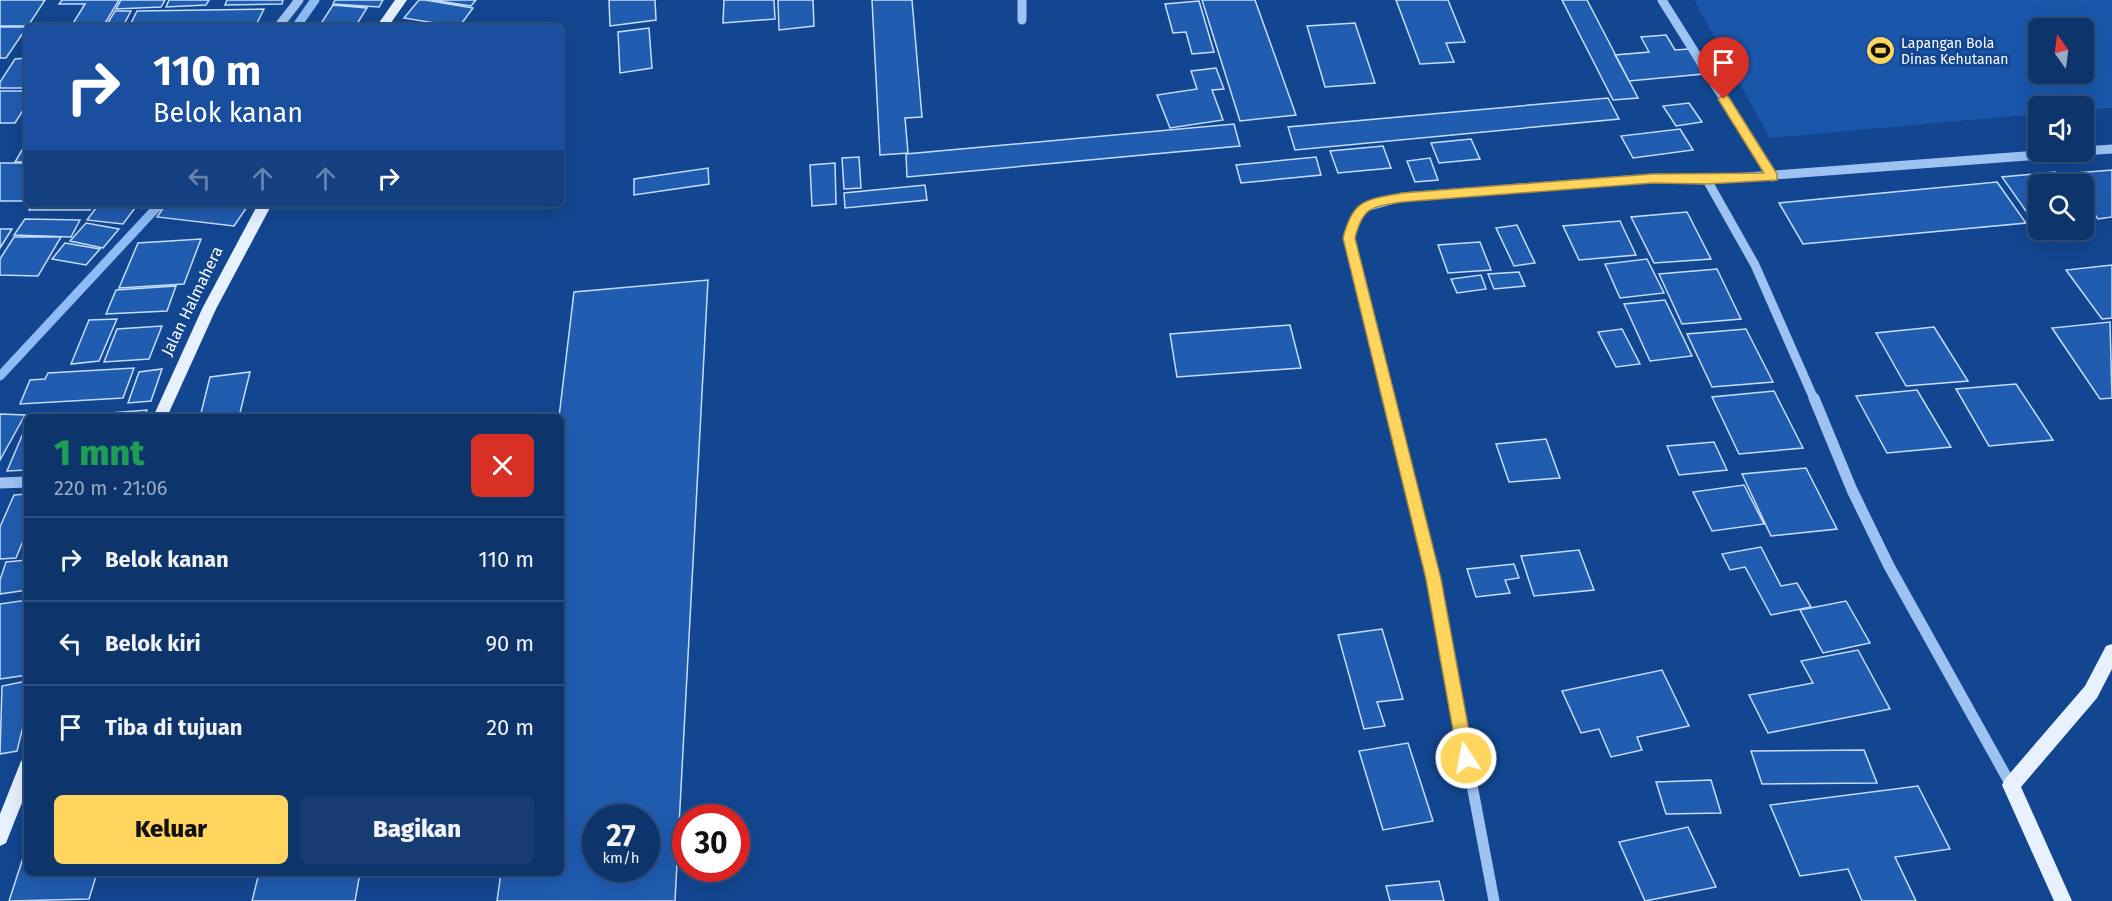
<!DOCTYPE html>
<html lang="id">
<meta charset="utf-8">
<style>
:root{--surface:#0e346c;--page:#173c72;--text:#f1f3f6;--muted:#9baac2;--line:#2e4f7f;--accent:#ffd55e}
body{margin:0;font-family:"Fira Sans",sans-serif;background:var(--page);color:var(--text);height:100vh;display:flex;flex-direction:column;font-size:22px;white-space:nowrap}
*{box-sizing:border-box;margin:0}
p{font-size:20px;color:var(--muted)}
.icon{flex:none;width:33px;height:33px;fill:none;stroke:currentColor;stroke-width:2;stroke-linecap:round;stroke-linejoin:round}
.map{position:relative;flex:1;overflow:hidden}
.sheet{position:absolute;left:24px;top:414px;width:540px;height:462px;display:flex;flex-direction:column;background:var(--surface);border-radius:9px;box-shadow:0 6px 24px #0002,0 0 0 2px var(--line)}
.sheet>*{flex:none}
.top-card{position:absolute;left:24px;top:24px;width:540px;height:183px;border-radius:9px;box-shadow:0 6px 24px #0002,0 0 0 2px var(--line);background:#1a4fa0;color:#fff;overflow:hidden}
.needle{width:39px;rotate:346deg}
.buttons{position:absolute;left:2028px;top:18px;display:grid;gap:12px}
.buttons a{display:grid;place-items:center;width:66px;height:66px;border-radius:9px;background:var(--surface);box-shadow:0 6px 24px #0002,0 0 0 2px var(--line);font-size:30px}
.speed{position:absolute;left:582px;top:804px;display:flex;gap:12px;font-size:30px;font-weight:700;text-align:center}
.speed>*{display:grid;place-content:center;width:78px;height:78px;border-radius:50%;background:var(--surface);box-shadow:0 6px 24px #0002,0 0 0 2px var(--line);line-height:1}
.speed small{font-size:15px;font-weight:400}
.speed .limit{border:9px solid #d22;background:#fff;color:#111}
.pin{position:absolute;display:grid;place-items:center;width:51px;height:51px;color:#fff;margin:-62px -26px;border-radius:50% 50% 50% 0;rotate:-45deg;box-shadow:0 0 6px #0007}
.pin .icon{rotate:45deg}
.me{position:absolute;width:66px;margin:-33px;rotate:349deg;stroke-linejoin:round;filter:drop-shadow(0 0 4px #0008)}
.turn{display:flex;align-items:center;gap:21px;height:126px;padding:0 30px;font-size:27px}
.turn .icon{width:78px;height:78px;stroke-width:2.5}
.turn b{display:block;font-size:42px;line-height:51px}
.lanes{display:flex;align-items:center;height:57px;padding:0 30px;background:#0003;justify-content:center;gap:30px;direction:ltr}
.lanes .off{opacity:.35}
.round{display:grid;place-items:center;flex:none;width:63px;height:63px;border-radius:9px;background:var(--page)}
.summary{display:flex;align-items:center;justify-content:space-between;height:102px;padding:0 30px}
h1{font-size:36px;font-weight:800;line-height:45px;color:#1e9e55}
.cta{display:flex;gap:12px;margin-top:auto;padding:12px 30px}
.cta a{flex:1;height:69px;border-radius:9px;background:var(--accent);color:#111;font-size:24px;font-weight:800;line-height:69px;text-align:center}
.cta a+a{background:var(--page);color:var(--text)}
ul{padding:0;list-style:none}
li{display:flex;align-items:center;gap:18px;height:84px;padding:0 30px;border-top:2px solid var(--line)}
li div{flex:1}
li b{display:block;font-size:22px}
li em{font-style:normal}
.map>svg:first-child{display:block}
</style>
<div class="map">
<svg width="2112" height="901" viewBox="0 0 2112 901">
<rect width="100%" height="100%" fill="#124690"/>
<path fill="#1a57ab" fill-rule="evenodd" d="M1694 0H2112V108L2084 110V106H2038V114L1770 138ZM2038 28H2084V74H2038Z"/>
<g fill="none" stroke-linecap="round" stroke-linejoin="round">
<path stroke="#8fbcf5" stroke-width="9" d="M296 27 315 0
M0 376 160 204"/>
</g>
<path fill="#205cb0" stroke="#c5ddfd" stroke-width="1.5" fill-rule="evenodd" d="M0 0H45L28 26H0Z
M62 0H119L104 25H72L85 4H59Z
M121 0H165L161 7 116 9Z
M169 0H209L206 5 166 7Z
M227 0H283L282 4 225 5Z
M335 0H383L379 7 333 4Z
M419 0H425L473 8 459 27 404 18Z
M432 0H476L471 6Z
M609 0H655L656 20 610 26Z
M724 0H774L775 19 723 23Z
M778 0H813L814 26 779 30Z
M872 0H912L922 117 905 118 908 153 880 155Z
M1202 0H1255L1296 115 1240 121Z
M1396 0H1448L1465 42 1446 43 1454 62 1420 64Z
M1562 0H1587L1638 98 1613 100Z
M1199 1 1214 52 1192 54 1186 32 1173 33 1165 4Z
M333 5 367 8 355 27 320 25Z
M264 9 255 27H129L137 11Z
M115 11H131L123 26H106Z
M1355 23 1375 83 1325 87 1307 26Z
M0 27H27L6 58H0Z
M649 28 652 68 620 73 618 32Z
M1666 35 1675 50 1689 49 1703 74 1629 81 1615 55 1649 52 1641 37Z
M27 58V88H0V82L15 59Z
M1216 68 1224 89 1212 90 1223 120 1170 128 1157 95 1197 89 1191 71Z
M0 91H27V104L15 123H0Z
M1608 98 1619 119 1295 150 1288 127Z
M1689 103 1702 122 1676 126 1663 106Z
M1234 124 1240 146 907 177 906 154Z
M1680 129 1693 150 1633 158 1621 136Z
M1471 139 1480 159 1439 163 1431 143Z
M25 145 27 162H15Z
M1383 146 1391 168 1338 173 1330 151Z
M859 157 861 188 844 189 842 158Z
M1316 157 1321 175 1241 183 1236 165Z
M1430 158 1438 180 1415 182 1407 161Z
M0 163H27V201H0Z
M835 163 836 204 812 206 810 165Z
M708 168 709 184 634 195V179Z
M2112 170V217L2098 219 2084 199V184H2073L2065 174Z
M2055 172 2065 184H2038V221H2033L2002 177Z
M1997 182 2026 223 1803 244 1779 203Z
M925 185 927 200 845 208 844 193Z
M33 204H93L90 210H29Z
M99 204H138L123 224 87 220Z
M166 204H249L234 226 157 217Z
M1687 212 1711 259 1654 263 1631 217Z
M25 219 80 220 71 237 14 235Z
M1620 221 1636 255 1579 260 1563 226Z
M86 223 119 229 103 248 70 241Z
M1517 225 1535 263 1514 266 1496 228Z
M0 229H12L0 248Z
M14 237H61L38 276 0 275V259Z
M201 239 184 284 119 288 138 243Z
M1480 242 1491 270 1448 273 1438 245Z
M65 243 100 249 86 265 52 259Z
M1647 259 1664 293 1620 298 1605 264Z
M2112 265V318L2102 319 2066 270Z
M1717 269 1741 319 1682 324 1659 274Z
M1519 272 1525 286 1494 289 1488 274Z
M1481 275 1486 289 1457 293 1451 279Z
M708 280 675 901H497L501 873H561V417H559L574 292ZM596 818H646V868H596Z
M176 286 167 311 106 314 116 290Z
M1665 300 1692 356 1650 361 1624 304Z
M117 319 99 361 71 364 89 320Z
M2110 322 2112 398 2100 399 2052 328Z
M1290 325 1301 368 1177 377 1170 334Z
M162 326 149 359 104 362 117 329Z
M1934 327 1968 381 1906 386 1876 333Z
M1622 329 1640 364 1616 367 1598 332Z
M1746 329 1773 382 1712 387 1687 334Z
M134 368 123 398 20 404 30 380 45 379 48 373Z
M162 369 151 401 128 403 139 372Z
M250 372 239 417H200L210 377Z
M2016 384 2053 440 1989 446 1956 389Z
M1917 390 1951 447 1887 453 1856 396Z
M1774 391 1803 448 1739 454 1712 397Z
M147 410 145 417H96L97 414Z
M0 414 25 415 0 460Z
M27 424V470L7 471Z
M1546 439 1560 478 1509 482 1496 444Z
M1714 442 1727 470 1679 475 1667 446Z
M1806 468 1837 529 1771 536 1742 474Z
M1744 485 1764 524 1712 531 1693 492Z
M27 494V531L16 558 0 559V527L14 495Z
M1761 547 1781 586 1797 583 1811 607 1771 615 1745 567 1730 570 1722 554Z
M1579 550 1594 590 1534 596 1521 556Z
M27 560V590L0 594V580L6 562Z
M1514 564 1519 578 1505 580 1510 593 1476 597 1467 569Z
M27 600V675L0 679V604Z
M1846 601 1870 643 1823 653 1800 610Z
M1382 629 1403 699 1377 702 1385 726 1364 729 1338 635Z
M1858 650 1890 709 1768 733 1749 695 1813 683 1801 661Z
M1662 670 1689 726 1637 737 1642 750 1611 757 1599 729 1581 733 1562 691Z
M27 681V710L17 751 0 754 2 686Z
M1408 743 1433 821 1383 830 1359 751Z
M1864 750 1877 783 1762 784 1751 751Z
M1711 780 1721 813 1666 814 1656 782Z
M1918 786 1950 849 1895 857 1916 901H1862L1848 869 1800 876 1770 805Z
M1688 827 1716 887 1645 901 1619 842Z
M27 857V873H97L89 899 9 901 23 858Z
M259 873H360L355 901H252Z
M1439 881 1444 901H1390L1386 886Z"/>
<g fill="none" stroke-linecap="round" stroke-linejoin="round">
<path stroke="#9ec2f2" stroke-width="9" d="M1022 0V20
M1662 0 1773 177
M278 27 299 0
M2084 151 2112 149
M1707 180 2079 152
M1389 399 1349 238 1356 217 1366 207 1402 197 1653 178 1707 180 1755 265 1814 399"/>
<path stroke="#9ec2f2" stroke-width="11" d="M1388 398 1433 579 1494 901
M1814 398 1852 490 1889 566 2011 785
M0 483 27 482"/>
<path fill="#e8f1ff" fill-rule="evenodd" d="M395 0H407L388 27H376Z
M258 204H272L216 309 167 417H153L202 309Z
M2112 644V669L2097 698 2021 787 2072 901H2054L2002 785 2005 779 2085 686 2106 646Z
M27 758V790L6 843 0 846V814L21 761Z"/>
</g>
<path fill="#ffd55e" stroke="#a68a3d" stroke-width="1.5" d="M1724 95 1728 96 1777 174V180L1707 184 1653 183 1402 202C1372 207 1363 206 1355 238L1441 579 1474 758 1472 763 1466 765 1461 763 1458 758 1426 579 1343 238C1353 199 1365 200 1402 193L1653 174 1764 173 1718 99Z"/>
<defs>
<symbol id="stadium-disc" viewBox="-11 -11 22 22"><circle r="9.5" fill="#ffd55e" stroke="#124690"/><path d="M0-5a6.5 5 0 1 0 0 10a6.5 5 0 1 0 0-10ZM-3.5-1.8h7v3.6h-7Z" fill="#111"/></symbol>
</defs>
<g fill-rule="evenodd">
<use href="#stadium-disc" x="1864" y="34" width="33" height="33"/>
</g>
<g text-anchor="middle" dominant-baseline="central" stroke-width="6" stroke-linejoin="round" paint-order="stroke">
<g font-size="14" fill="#fff" stroke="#124690" text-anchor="start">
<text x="1901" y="43">Lapangan Bola<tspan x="1901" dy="16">Dinas Kehutanan</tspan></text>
</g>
<g font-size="16" fill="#fff" stroke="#124690">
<text transform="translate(192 301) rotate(-64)">Jalan Halmahera</text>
</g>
</g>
</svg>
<div class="buttons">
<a><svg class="needle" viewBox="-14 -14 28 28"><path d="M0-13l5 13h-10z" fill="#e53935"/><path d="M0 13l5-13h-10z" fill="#9baac2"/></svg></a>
<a><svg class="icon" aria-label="sound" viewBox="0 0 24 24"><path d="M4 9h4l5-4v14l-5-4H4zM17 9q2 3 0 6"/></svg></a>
<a><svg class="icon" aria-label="search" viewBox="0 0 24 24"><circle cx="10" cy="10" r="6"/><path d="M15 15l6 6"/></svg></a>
</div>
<div class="speed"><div>27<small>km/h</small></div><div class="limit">30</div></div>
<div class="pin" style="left:1724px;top:99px;background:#d93025"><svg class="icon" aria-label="arrive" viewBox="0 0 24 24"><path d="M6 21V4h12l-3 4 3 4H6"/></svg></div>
<svg class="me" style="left:1466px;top:758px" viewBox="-20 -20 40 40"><circle r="17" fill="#ffd55e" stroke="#fff" stroke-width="3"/><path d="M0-11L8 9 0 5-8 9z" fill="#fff"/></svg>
<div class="top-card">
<div class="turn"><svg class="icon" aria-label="right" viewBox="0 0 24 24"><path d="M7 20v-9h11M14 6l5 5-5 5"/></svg><div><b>110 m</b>Belok kanan</div></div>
<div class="lanes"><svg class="icon off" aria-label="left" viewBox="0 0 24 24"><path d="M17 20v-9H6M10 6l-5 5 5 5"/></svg><svg class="icon off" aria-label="ahead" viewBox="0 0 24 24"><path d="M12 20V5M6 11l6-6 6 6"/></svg><svg class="icon off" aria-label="ahead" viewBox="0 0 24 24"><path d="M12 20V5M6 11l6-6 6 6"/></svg><svg class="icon" aria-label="right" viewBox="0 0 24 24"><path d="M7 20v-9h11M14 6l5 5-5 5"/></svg></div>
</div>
<section class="sheet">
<div class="summary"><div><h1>1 mnt</h1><p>220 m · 21:06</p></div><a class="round" style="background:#d93025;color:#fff"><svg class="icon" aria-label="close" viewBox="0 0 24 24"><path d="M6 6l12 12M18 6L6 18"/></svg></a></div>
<ul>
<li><svg class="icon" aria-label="right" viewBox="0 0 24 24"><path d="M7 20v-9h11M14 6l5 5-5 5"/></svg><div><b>Belok kanan</b></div><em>110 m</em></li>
<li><svg class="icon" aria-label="left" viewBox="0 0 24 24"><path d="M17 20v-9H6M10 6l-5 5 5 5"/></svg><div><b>Belok kiri</b></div><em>90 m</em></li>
<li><svg class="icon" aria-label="arrive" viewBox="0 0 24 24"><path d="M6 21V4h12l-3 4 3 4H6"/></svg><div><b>Tiba di tujuan</b></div><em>20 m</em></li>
</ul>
<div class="cta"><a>Keluar</a><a>Bagikan</a></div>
</section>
</div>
